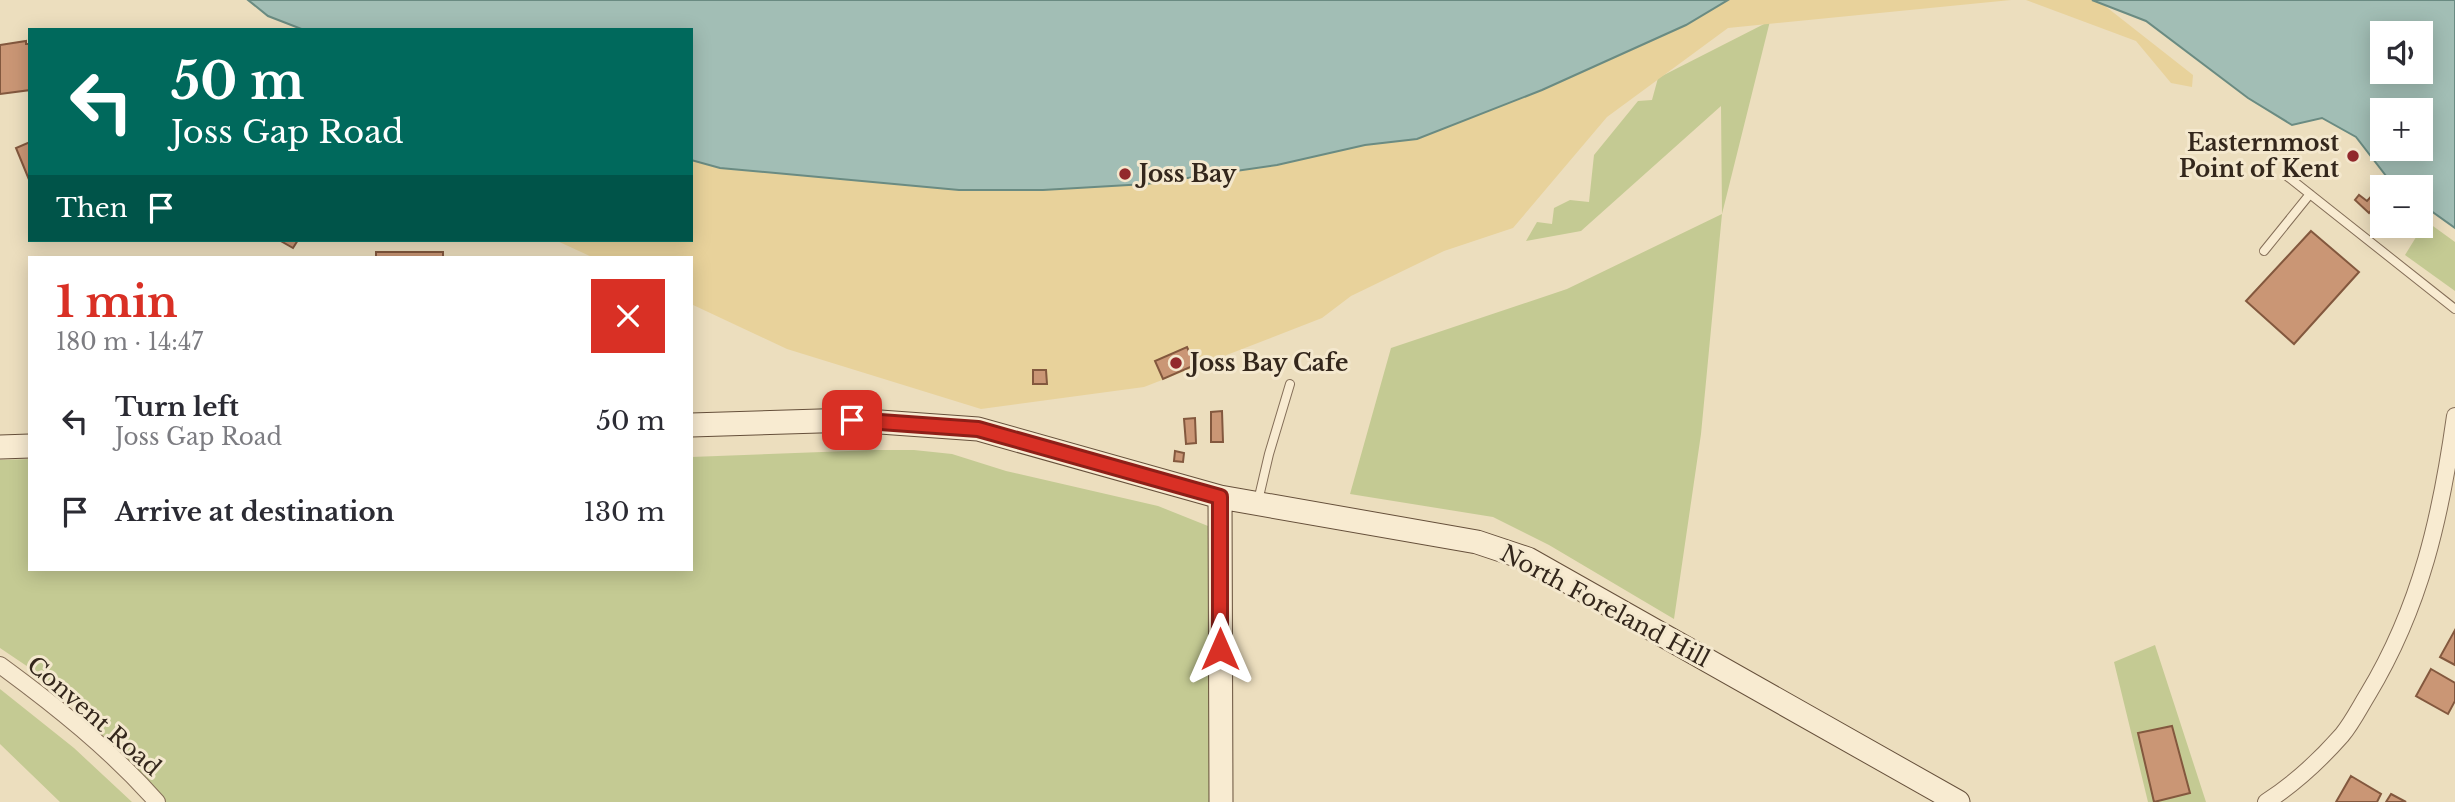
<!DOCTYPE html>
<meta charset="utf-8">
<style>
:root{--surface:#fff;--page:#f2f2f3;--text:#2b2b33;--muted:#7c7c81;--accent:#d93025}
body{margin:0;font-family:"Libre Baskerville",serif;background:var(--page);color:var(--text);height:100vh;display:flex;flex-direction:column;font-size:26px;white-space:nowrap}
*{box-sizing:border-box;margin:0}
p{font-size:23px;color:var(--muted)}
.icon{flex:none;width:38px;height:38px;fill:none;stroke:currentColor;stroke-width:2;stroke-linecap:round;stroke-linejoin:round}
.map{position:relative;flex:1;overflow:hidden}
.sheet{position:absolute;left:28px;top:256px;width:665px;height:315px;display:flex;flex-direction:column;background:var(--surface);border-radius:0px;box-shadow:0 4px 18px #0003}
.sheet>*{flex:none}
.banner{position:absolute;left:28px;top:28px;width:665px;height:214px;border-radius:0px;box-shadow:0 4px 18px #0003;background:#00695c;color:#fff;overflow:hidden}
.tools{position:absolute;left:2370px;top:21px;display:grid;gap:14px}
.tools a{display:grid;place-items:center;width:63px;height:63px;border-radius:0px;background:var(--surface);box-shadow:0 4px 18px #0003;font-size:35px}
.pin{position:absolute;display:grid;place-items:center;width:60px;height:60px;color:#fff;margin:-30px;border-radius:14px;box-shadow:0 4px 10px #0006}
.me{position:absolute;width:77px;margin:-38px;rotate:0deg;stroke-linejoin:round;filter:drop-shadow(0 0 5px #0008)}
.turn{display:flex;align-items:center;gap:24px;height:147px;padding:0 28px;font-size:32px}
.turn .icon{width:91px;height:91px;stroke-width:2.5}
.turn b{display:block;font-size:49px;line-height:60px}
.then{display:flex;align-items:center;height:66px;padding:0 28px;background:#0003;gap:14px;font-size:26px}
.round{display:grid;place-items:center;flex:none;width:74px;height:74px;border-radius:0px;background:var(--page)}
.overview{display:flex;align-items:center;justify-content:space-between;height:119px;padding:0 28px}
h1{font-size:42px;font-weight:700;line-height:52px;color:var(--accent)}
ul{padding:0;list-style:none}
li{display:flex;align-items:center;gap:21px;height:91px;padding:0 28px}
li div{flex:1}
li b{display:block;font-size:26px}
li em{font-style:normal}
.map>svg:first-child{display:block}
</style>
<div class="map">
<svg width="2455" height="802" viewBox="0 0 2455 802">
<rect width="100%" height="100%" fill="#ecdebe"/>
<path fill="#c4ca93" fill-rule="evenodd" d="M1770 21 1722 214 1701 434 1674 619 1549 545 1493 517 1350 494 1391 348 1567 289 1722 214 1721 106 1581 231 1526 241 1537 222 1552 224 1554 208 1570 200 1589 202 1594 155 1638 101 1652 100 1658 78Z
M2426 221 2455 242V291L2405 255Z
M875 450H914L952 454 1006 471 1158 506 1208 526 1212 661 1211 802H164L135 768 49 681 0 648V460L30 459V569H691V457Z
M2155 645 2206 802H2148L2114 662ZM2172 727 2190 793 2154 802 2138 733Z
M0 689 74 748 132 802H60L0 744Z"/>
<path fill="#e8d29b" d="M1659 0H2011L1728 28 1607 117 1513 228 1444 251 1351 296 1322 318 1144 387 981 409 787 349 691 304V257H592L555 240H691V106Z
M2026 0H2093L2100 2 2193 75 2192 87 2171 83 2136 41Z"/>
<path fill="#a2beb5" stroke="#6a8b82" stroke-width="2" fill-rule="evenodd" d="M248 0H1728L1686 25 1542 90 1417 139 1365 145 1277 165 1146 184 1043 190H959L720 168 691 160V30H304L268 16Z
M2092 0H2455V228L2420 203V187H2399L2390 181 2356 137 2322 118 2292 125 2248 98 2146 21ZM2382 33H2420V72H2382ZM2382 110H2420V149H2382Z"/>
<path fill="#ca9675" stroke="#83583e" stroke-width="2" d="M26 41V44H30V90L0 94V45Z
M30 142V182L16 148Z
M2378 189 2382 192V216L2373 208 2369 213 2355 200 2359 195 2367 201Z
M2311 231 2359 272 2294 344 2246 301Z
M279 240H298L293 248Z
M376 252H443V257H376Z
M1187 347 1195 365 1163 379 1155 361Z
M1033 370H1046L1047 384H1033Z
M1222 411 1223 442H1211V412Z
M1195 418 1196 443 1186 444 1184 419Z
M1175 451 1184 453 1183 462 1174 461Z
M2455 630V665L2440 657Z
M2431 669 2455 683V701L2448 714 2416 696Z
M2172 726 2190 793 2154 802 2138 733Z
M2351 776 2381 794 2377 802H2336Z
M2391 794 2406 802H2386Z"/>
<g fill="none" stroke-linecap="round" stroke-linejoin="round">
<defs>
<path id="lane" d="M2287 176 2455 309
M2264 251 2310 194
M1258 501 1269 454 1290 384"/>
<path id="street" d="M0 665C56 706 111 750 157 802
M2266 802C2294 784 2320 760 2342 735 2352 723 2360 707 2368 694 2421 606 2441 516 2455 416"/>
<path id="secondary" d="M691 425 852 420 978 429 1220 497 1477 542 1528 559 1958 802
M0 447 30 446
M1220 497 1221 802"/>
</defs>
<use href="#lane" stroke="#846e58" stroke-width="10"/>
<use href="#street" stroke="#846e58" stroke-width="18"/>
<use href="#secondary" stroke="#66503b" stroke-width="25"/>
<use href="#lane" stroke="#f8ebd1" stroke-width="8"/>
<use href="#street" stroke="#f8ebd1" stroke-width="16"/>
<use href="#secondary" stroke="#f8ebd1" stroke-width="23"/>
</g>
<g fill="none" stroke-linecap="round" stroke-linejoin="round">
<defs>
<path id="route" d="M852 420 978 429 1220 497V649"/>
</defs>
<use href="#route" stroke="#8d1f18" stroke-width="18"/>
<use href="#route" stroke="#d93025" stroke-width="12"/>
</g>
<g fill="#92292c" stroke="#f4e8ce" stroke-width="2.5">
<circle cx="2353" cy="156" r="7"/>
<circle cx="1125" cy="174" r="7"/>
<circle cx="1176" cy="363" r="7"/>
</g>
<g text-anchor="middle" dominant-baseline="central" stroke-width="6" stroke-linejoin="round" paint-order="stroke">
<g font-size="23" font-weight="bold" fill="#34271c" stroke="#f4e8ce" text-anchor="start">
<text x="2339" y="143" text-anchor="end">Easternmost<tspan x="2339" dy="26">Point of Kent</tspan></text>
<text x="1139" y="174">Joss Bay</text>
<text x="1190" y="363">Joss Bay Cafe</text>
</g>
<g font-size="23" fill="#34271c" stroke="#f4e8ce">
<text transform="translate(1605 606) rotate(28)">North Foreland Hill</text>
<text transform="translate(94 716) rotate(41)">Convent Road</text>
</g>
</g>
</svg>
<div class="tools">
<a><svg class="icon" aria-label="sound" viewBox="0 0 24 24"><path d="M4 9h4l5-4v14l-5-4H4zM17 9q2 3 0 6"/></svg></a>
<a>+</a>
<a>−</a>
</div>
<div class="pin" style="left:852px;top:420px;background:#d93025"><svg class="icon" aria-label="arrive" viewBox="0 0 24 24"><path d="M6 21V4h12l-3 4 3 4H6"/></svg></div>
<svg class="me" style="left:1220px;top:649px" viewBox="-20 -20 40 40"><path d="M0-17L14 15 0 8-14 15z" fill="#d93025" stroke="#fff" stroke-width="4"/></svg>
<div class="banner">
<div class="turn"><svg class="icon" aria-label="left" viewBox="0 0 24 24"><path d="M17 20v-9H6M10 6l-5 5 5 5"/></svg><div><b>50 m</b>Joss Gap Road</div></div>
<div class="then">Then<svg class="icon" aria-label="arrive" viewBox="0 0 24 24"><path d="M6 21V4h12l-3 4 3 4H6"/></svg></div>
</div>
<section class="sheet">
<div class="overview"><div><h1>1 min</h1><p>180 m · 14:47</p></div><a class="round" style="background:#d93025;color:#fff"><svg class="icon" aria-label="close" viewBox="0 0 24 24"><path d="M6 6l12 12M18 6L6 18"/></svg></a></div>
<ul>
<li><svg class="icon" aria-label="left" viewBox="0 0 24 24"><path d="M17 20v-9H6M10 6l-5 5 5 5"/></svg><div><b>Turn left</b><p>Joss Gap Road</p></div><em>50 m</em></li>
<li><svg class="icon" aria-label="arrive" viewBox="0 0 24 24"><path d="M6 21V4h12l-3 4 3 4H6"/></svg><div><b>Arrive at destination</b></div><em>130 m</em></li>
</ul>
</section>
</div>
